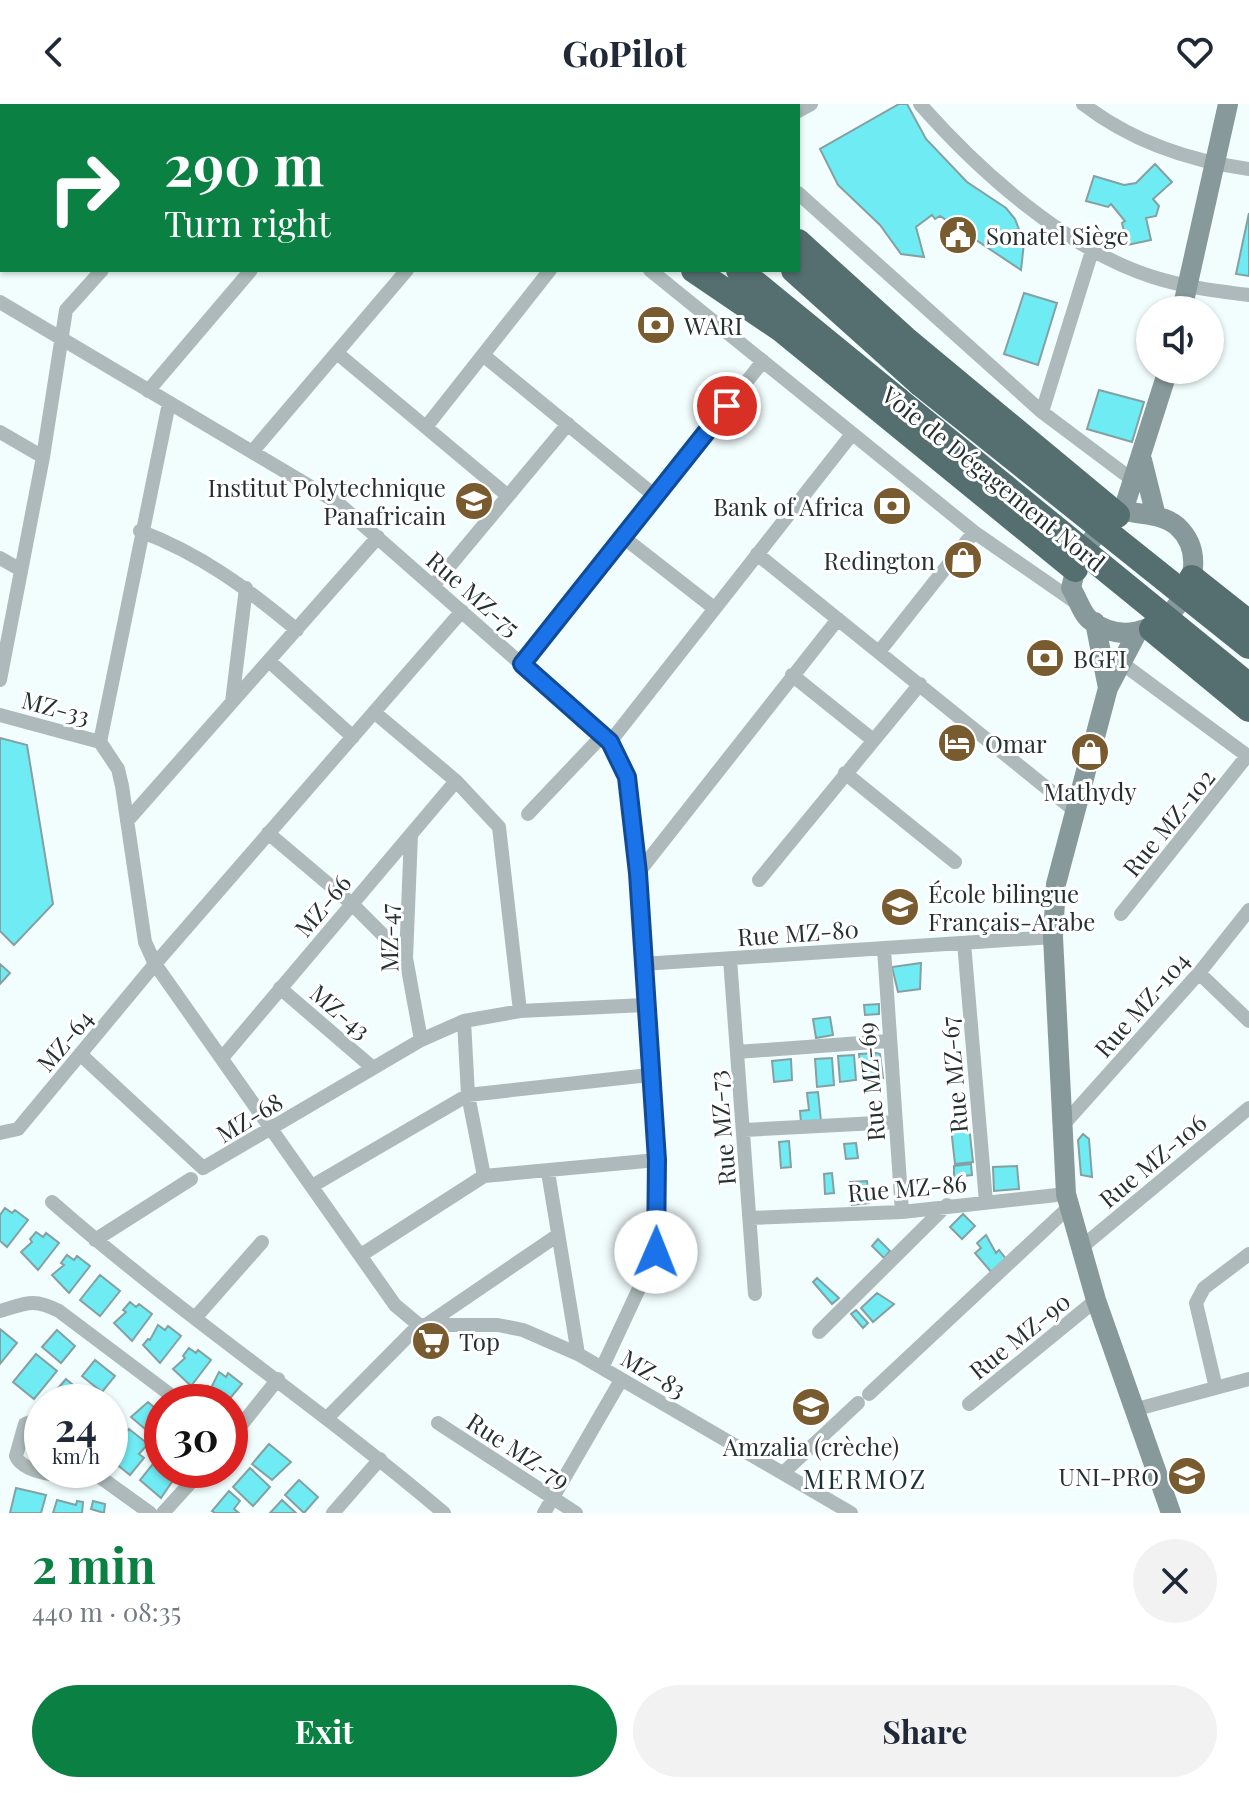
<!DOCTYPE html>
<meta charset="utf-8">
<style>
:root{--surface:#fff;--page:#f2f2f3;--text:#1f2937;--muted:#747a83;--accent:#0b8043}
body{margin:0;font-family:"Playfair Display",serif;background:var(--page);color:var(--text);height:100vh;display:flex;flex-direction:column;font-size:30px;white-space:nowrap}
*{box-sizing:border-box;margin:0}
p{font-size:26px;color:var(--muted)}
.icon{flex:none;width:44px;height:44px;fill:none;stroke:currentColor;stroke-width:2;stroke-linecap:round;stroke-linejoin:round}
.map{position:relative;height:1409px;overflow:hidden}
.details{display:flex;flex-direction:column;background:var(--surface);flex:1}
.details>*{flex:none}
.guide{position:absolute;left:0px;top:0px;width:800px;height:168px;box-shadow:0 2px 6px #0004;background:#0b8043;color:#fff;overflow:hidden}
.buttons{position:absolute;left:1136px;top:192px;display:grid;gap:16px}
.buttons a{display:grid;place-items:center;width:88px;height:88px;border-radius:50%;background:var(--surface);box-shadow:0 2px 6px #0004;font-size:40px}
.speed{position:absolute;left:24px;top:1280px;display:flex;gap:16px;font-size:40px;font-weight:700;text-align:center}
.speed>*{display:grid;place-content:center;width:104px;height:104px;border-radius:50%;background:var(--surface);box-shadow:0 2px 6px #0004;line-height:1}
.speed small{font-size:20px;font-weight:400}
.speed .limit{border:12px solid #d22;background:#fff;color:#111}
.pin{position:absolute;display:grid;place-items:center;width:68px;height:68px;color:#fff;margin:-34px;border:4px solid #fff;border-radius:50%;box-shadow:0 2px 8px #0007}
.me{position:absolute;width:88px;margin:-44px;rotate:1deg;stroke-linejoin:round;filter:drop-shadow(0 0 6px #0008)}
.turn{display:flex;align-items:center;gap:28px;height:168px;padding:0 32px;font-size:36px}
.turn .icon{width:104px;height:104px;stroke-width:2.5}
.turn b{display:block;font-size:56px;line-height:68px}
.round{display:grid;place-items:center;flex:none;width:84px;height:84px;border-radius:42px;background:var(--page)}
.overview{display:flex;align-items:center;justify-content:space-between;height:136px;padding:0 32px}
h1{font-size:48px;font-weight:700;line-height:60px;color:var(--accent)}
.action{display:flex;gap:16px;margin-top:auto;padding:16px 32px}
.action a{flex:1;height:92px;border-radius:48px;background:var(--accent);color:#fff;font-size:32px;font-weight:700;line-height:92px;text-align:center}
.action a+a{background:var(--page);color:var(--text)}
header{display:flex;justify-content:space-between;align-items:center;height:104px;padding:0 32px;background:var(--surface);font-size:36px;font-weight:700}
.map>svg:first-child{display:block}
</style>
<header><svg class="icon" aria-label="back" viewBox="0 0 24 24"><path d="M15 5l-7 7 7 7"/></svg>GoPilot<svg class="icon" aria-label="heart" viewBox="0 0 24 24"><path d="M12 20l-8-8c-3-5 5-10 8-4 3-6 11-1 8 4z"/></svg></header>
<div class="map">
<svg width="1249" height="1409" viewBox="0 0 1249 1409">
<rect width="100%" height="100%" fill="#f2fdfe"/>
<path fill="#6febf3" stroke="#85a0a2" stroke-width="2" d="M899 0H907L926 35 967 78 1006 104 1015 115 1024 139 1021 166 940 112 935 115 932 111 916 123 924 153 901 150 880 121 838 81 820 45Z
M1155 60 1172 78 1153 95 1159 102 1156 112 1146 114 1151 136 1127 141 1122 119 1125 117 1111 100 1108 103 1086 97 1094 72 1124 81 1136 79Z
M1249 109V172L1236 170Z
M1024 189 1057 199 1038 261 1004 250Z
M1099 286 1144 298 1132 338 1087 325Z
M0 634 27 641 53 800 14 841 0 827Z
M921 859 920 885 898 888 892 863Z
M0 860 10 869 0 880Z
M879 900V910L865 911 864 901Z
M830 913 833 931 816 934 813 915Z
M876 949 880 950 883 974 861 970 859 950Z
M854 951 856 976 840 978 838 952Z
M832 954 834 981 817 983 815 955Z
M791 955 792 976 774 978 772 957Z
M818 988 821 1017 801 1019 800 1007 809 1006 807 989Z
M969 1022 973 1058 955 1060 951 1024Z
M1083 1030 1089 1035 1092 1073 1081 1071 1078 1036Z
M789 1037 791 1063 781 1064 779 1038Z
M856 1039 858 1054 846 1055 844 1040Z
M971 1060 972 1071 954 1073V1062Z
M1017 1062 1019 1085 994 1087 993 1063Z
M832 1069 834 1089 825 1090 824 1070Z
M867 1077 869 1099 852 1101 850 1078Z
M5 1104 12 1109 15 1106 28 1116 7 1143 0 1137V1111Z
M963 1110 975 1122 962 1135 950 1123Z
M36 1128 43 1133 46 1129 59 1139 38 1166 21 1148 32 1138 30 1135Z
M986 1131 996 1149 999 1146 1007 1156 992 1169 975 1149 981 1144 977 1139Z
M878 1135 890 1147 884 1154 872 1142Z
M67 1151 74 1156 77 1152 90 1162 69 1189 52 1171 64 1161 61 1159Z
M100 1171 120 1187 100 1212 80 1196Z
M817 1174 839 1194 832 1200 813 1178Z
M877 1189 894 1200 873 1218 861 1204Z
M130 1198 136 1203 139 1200 152 1210 132 1237 114 1219 126 1208 123 1206Z
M856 1206 868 1219 863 1224 851 1210Z
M158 1221 165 1226 168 1222 181 1232 160 1259 143 1241 148 1235 150 1236Z
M0 1225 17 1239 0 1260Z
M57 1226 75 1242 61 1259 42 1243Z
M189 1244 196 1249 198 1246 211 1256 191 1282 173 1265 185 1254 183 1252Z
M36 1250 57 1267 34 1295 13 1278Z
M95 1256 115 1272 102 1288 82 1272Z
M219 1268 226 1273 228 1269 242 1280 227 1298H210L212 1295 204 1288 208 1282 211 1284Z
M66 1275 78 1285 82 1298H46Z
M148 1298 162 1310V1317L151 1330 131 1313Z
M129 1325 148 1340 139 1350 144 1354 130 1371 110 1355V1348Z
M269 1340 291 1358 272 1376 252 1360Z
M161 1350 162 1366H180L161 1394 140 1376Z
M250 1364 270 1383 253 1402 233 1383Z
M299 1376 318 1393 304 1409 285 1391Z
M16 1384 46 1391 41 1409H10Z
M229 1387 240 1397 234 1405 239 1409H215L212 1407Z
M57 1396 76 1401 77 1397 83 1398 82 1409H53Z
M282 1396 296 1409H270Z
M93 1397 105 1400 104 1409 91 1405Z"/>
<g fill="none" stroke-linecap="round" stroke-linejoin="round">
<path stroke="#adb9ba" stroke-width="14" d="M180 0 181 2
M310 0 311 2
M498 0 499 2
M671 0 673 2
M920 0C979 67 1067 146 1153 173 1184 183 1217 187 1249 191
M1083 0C1131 37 1190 57 1249 65
M247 2 249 0
M798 7 811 0
M798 89 1042 308 1134 377
M650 166 974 428 1078 500
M0 198 338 399 610 638 627 673 638 769 657 1056 656 1148 602 1264
M337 249 508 392
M483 251 655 392
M148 287 251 166
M169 299 100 638 118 665 122 682 145 838 155 860 395 1201 419 1221
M1042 308 1092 147
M426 323 550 166
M0 328 43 353
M252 348 407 166
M140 427C201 450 248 485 297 526
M623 433 714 504
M757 450 1074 706
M0 454 21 466
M433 482 568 320
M879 548 974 428
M269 557 353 633
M522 560 763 257
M1123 560 1249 653
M792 571 873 636
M0 576 43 353 66 206 102 166
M232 598 246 484
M374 608 456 677 499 723 520 907
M0 611 100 638
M610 638 852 330
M845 669 955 758
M528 710 602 632
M127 717 378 433
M268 729 352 800 406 854
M411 731 406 854 421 936
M638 769 838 515
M759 776 920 580
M1121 810 1247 652
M964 839 986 1098
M884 845 902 1108
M730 855 755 1190
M642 860 1053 833
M1199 869 1249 917
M280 884 373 964
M464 917 468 991 484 1072
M737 948 888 937
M80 950 203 1064 421 936 464 917 520 907 645 901
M222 954 456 677
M1063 1021 1199 869 1249 806
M744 1026 896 1018
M0 1029 18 1025 155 860 462 507
M548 1068 578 1250
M312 1082 468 991 649 971
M52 1098C177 1208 317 1301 444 1409
M751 1114 902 1108 1066 1090
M95 1136 191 1075
M1083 1142 1249 1004
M361 1151 484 1072 657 1056
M0 1207C27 1199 33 1194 59 1207L180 1298
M195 1214 262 1138
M419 1221H498L523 1226 578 1250 851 1409
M426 1221 558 1131
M819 1228 947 1101
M1216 1284 1196 1199 1204 1184 1249 1150
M869 1290 1069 1103
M969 1300 1096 1196
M1137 1305 1249 1275
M327 1314 419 1221
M438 1319 576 1409
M42 1324 33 1317 25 1320 16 1352C23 1372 81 1376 91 1366
M230 1335 278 1275
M93 1368 150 1409
M783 1369 858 1299
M163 1409 202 1366
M333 1409 380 1355
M544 1409 621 1276"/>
<path stroke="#87999a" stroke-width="20" d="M1182 206 1228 0
M1142 356 1156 412
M1123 407C1140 410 1163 410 1177 422 1227 468 1151 563 1090 516 1082 510 1077 493 1071 484 1077 452 1095 425 1123 407Z
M1123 407 1168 266
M1095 518 1108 584
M1138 527 1108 584 1056 780 1053 833 1066 1090 1096 1196 1171 1409"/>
<path stroke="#556f70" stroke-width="26" d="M525 0 527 2
M552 0 554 2
M615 0 617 2
M642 0 644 2
M798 138 905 235 1117 411
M694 166 781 225 1075 465
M739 166 898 296
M794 166 920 279
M1192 474 1249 519
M1152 525 1249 605"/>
<path stroke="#556f70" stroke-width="26" d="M920 279 1249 542
M898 296 1249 582"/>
</g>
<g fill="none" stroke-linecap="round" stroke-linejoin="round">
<defs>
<path id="route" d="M656 1148 657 1056 638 769 627 673 610 638 522 560 727 302"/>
</defs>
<use href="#route" stroke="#114b97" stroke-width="20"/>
<use href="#route" stroke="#1a73e8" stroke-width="14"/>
</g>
<defs>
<symbol id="civic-disc" viewBox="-11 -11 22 22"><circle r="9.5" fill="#785c2f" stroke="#fff"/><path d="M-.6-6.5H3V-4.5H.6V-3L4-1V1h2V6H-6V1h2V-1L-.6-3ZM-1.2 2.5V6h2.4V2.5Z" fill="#fff"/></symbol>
<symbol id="bank-disc" viewBox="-11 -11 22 22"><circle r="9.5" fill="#785c2f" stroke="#fff"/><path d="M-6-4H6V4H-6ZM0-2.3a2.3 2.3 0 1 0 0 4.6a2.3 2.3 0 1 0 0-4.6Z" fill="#fff"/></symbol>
<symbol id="university-disc" viewBox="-11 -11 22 22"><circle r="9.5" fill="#785c2f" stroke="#fff"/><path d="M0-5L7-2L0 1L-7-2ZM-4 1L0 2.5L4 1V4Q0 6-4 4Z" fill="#fff"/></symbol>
<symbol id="shop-disc" viewBox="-11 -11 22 22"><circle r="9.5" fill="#785c2f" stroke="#fff"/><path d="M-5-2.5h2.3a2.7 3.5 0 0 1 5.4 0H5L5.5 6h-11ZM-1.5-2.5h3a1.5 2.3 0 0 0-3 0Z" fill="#fff"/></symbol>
<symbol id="hotel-disc" viewBox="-11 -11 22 22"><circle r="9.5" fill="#785c2f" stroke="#fff"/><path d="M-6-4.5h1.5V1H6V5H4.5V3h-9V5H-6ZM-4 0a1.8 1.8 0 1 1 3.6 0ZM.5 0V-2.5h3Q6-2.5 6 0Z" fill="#fff"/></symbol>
<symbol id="school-disc" viewBox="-11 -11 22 22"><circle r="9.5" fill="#785c2f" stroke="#fff"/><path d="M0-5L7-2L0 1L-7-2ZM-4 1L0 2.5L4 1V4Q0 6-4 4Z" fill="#fff"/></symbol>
<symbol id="supermarket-disc" viewBox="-11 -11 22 22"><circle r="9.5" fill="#785c2f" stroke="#fff"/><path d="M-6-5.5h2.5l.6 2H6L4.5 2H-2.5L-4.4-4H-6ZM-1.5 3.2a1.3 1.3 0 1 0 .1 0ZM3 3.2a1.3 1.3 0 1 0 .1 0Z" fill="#fff"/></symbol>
</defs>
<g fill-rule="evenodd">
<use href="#civic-disc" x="936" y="109" width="44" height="44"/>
<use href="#bank-disc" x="634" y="199" width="44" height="44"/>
<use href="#university-disc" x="452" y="375" width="44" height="44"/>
<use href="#bank-disc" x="870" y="380" width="44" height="44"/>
<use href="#shop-disc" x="941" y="434" width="44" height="44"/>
<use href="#bank-disc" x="1023" y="532" width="44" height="44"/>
<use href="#hotel-disc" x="935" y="617" width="44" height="44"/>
<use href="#shop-disc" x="1068" y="626" width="44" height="44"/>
<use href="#school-disc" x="878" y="781" width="44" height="44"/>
<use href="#supermarket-disc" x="409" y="1215" width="44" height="44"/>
<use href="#school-disc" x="789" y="1281" width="44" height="44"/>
<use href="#university-disc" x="1165" y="1350" width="44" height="44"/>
</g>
<g text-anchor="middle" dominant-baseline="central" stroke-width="6" stroke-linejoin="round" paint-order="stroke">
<g font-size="24" fill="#253031" stroke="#fff" text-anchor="start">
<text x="986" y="131">Sonatel Siège</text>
<text x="684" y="221">WARI</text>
<text x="446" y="383" text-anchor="end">Institut Polytechnique<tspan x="446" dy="28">Panafricain</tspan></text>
<text x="864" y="402" text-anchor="end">Bank of Africa</text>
<text x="935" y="456" text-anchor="end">Redington</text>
<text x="1073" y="554">BGFI</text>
<text x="985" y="639">Omar</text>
<text x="1090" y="687" text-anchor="middle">Mathydy</text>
<text x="928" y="789">École bilingue<tspan x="928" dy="28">Français-Arabe</tspan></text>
<text x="459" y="1237">Top</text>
<text x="811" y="1342" text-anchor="middle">Amzalia (crèche)</text>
<text x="1159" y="1372" text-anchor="end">UNI-PRO</text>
</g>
<g font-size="24" fill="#253031" stroke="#fff">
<text transform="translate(994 374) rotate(39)">Voie de Dégagement Nord</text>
<text transform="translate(474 489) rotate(41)">Rue MZ-75</text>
<text transform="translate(56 603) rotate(15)">MZ-33</text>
<text transform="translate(1168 718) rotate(-51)">Rue MZ-102</text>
<text transform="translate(322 801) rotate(-50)">MZ-66</text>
<text transform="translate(798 828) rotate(-4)">Rue MZ-80</text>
<text transform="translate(388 834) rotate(-91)">MZ-47</text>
<text transform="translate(1141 900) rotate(-49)">Rue MZ-104</text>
<text transform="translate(341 907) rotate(40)">MZ-43</text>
<text transform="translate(64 936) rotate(-50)">MZ-64</text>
<text transform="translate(953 971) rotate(-95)">Rue MZ-67</text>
<text transform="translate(870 978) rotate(-95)">Rue MZ-69</text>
<text transform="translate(249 1013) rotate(-31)">MZ-68</text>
<text transform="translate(721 1024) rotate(-95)">Rue MZ-73</text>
<text transform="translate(1152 1056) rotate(-40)">Rue MZ-106</text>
<text transform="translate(907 1083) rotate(-5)">Rue MZ-86</text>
<text transform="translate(1019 1231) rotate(-39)">Rue MZ-90</text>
<text transform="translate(654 1269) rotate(31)">MZ-83</text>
<text transform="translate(519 1346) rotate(33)">Rue MZ-79</text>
</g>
<g font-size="26" letter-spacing="2" fill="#1a3233" stroke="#fff">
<text x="865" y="1374">MERMOZ</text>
</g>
</g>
</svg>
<div class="buttons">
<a><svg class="icon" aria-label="sound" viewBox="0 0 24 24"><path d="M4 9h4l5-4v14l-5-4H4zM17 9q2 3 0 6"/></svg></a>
</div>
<div class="speed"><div>24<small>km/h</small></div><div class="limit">30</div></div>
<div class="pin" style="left:727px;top:302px;background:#d93025"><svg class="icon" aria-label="arrive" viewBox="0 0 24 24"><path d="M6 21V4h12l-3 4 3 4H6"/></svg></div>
<svg class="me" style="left:656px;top:1148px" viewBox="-20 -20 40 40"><circle r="19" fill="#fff"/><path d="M0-13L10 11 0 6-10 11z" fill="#1a73e8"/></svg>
<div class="guide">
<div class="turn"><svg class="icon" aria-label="right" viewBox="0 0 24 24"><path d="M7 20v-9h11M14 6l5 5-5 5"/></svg><div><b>290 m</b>Turn right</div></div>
</div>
</div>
<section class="details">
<div class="overview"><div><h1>2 min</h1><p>440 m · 08:35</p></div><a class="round"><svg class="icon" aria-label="close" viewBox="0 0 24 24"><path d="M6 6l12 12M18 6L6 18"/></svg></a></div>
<div class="action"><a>Exit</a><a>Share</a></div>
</section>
